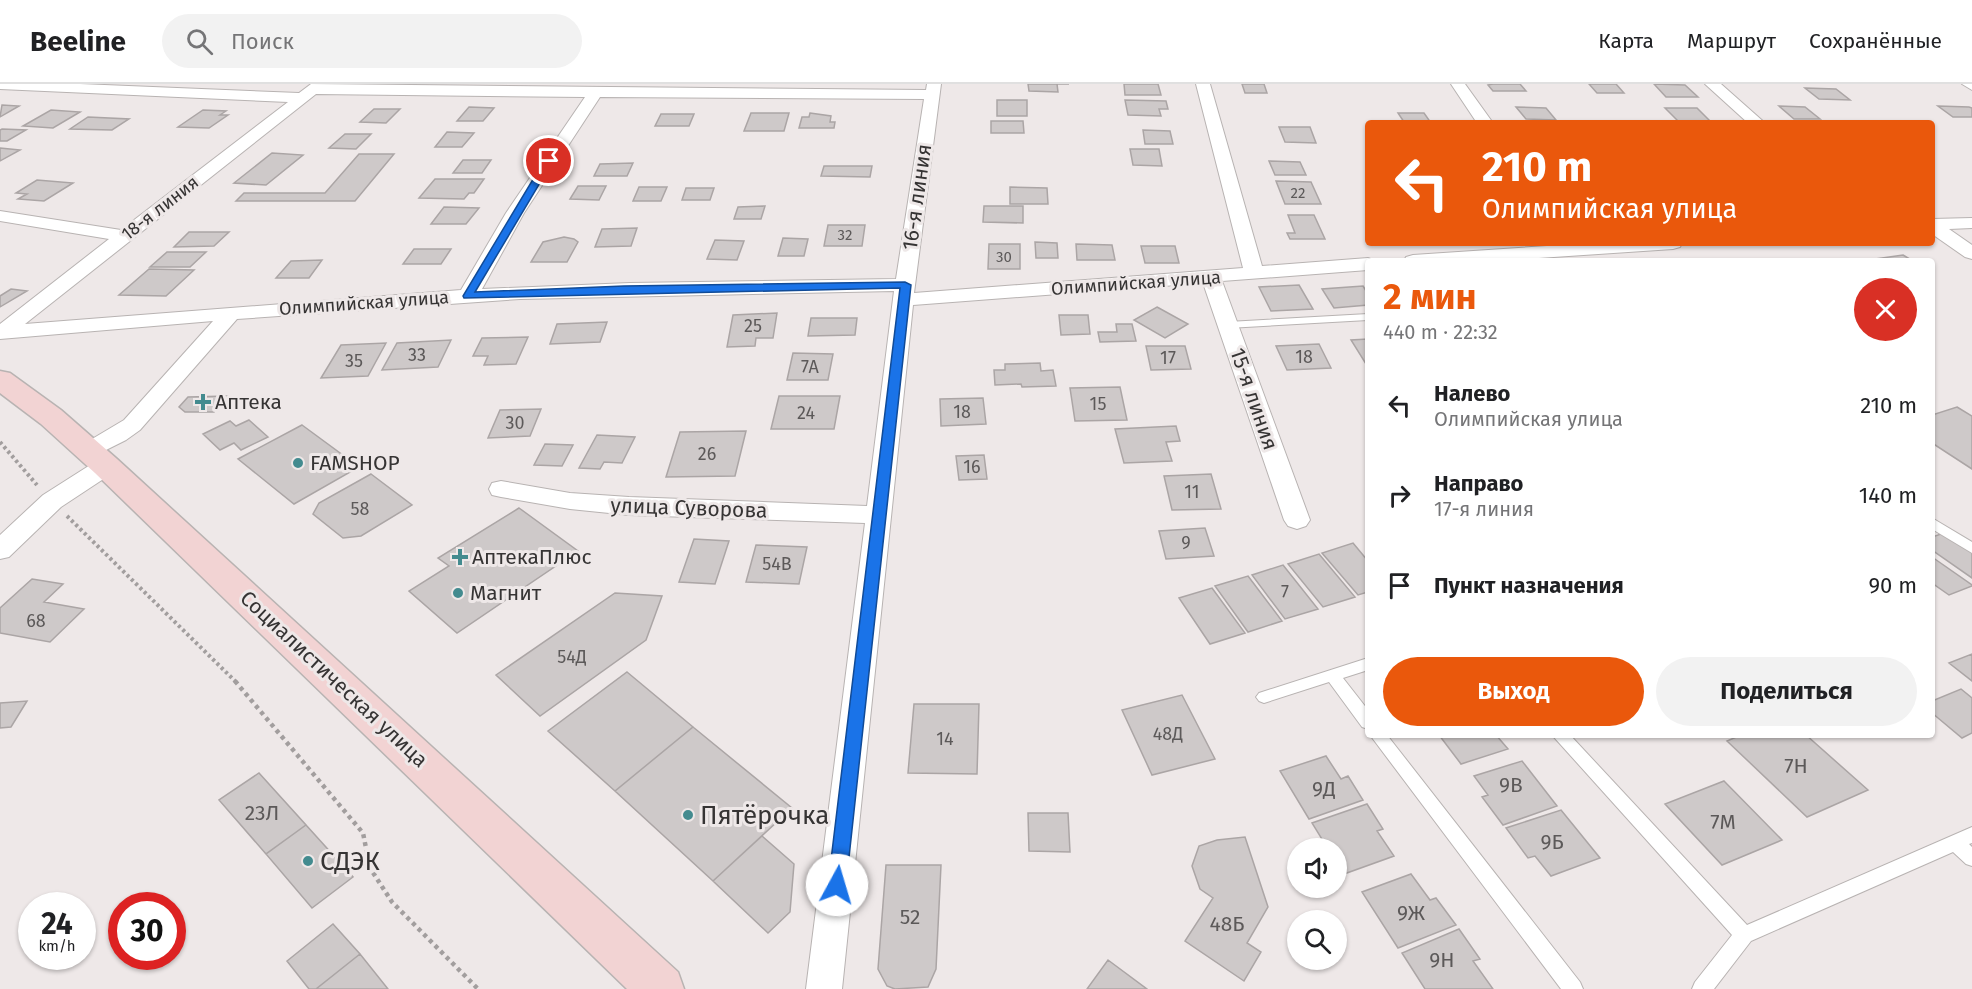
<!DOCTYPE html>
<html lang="ru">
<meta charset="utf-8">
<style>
:root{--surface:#fff;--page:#f2f2f2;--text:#202124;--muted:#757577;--line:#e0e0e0;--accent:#ea580c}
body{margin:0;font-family:"Fira Sans",sans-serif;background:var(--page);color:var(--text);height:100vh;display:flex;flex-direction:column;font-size:22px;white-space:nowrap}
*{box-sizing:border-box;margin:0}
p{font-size:20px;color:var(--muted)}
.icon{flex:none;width:33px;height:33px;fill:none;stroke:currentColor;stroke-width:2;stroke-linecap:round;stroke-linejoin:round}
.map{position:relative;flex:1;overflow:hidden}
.drawer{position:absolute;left:1365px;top:174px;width:570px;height:480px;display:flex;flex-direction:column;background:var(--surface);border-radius:6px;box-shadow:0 2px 4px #0004}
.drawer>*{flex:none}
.guide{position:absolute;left:1365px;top:36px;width:570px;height:126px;border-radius:6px;box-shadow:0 2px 4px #0004;background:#ea580c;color:#fff;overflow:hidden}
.buttons{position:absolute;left:1287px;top:754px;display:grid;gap:12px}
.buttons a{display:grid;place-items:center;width:60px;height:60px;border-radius:50%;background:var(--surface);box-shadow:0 2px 4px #0004;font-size:30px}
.speed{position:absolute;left:18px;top:808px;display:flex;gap:12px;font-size:30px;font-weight:700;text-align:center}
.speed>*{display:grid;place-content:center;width:78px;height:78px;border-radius:50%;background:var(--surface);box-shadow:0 2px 4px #0004;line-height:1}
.speed small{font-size:15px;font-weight:400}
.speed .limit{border:9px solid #d22;background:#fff;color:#111}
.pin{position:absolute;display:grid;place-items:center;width:51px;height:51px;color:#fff;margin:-26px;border:3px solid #fff;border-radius:50%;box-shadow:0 2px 6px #0007}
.me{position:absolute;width:66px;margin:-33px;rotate:6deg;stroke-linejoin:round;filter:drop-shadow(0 0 4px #0008)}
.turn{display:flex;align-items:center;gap:21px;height:126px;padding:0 18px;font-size:27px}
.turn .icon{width:78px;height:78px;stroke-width:2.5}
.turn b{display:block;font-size:42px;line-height:51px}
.round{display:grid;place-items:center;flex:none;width:63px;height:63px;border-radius:32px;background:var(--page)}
.summary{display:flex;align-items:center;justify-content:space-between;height:102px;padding:0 18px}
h1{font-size:36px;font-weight:700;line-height:45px;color:var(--accent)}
.primary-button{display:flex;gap:12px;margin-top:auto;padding:12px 18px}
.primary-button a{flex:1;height:69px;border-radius:36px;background:var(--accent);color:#fff;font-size:24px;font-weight:700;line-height:69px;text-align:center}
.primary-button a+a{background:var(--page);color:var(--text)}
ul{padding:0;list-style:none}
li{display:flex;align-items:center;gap:18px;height:90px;padding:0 18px}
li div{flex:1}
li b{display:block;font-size:22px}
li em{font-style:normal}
header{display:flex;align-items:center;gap:36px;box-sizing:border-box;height:84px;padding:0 30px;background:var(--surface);border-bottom:2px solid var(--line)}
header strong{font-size:28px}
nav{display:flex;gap:33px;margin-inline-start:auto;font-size:21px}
.search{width:420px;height:54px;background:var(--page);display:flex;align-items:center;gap:15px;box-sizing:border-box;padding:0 21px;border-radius:33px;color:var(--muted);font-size:22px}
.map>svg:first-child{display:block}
</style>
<header>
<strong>Beeline</strong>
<div class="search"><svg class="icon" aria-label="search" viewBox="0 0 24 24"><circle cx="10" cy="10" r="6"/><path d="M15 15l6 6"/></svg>Поиск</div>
<nav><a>Карта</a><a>Маршрут</a><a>Сохранённые</a></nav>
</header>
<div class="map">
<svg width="1972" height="905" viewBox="0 0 1972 905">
<rect width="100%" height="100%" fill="#eee8e8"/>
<path fill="#cec9c9" stroke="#aba5a5" stroke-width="1.5" d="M1028 0H1069H1057L1058 8 1029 7Z
M1124 0H1158L1161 11H1125Z
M1242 0H1264L1267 9H1245Z
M1493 0H1520L1526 7H1493L1488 1Z
M1589 0H1616L1624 9H1597Z
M1654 0 1685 1 1698 13H1666Z
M1805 4 1836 5 1850 16 1819 15Z
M997 16H1027V32H997Z
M1125 16 1166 17 1168 25H1159L1161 32 1128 31Z
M2 21 19 22 0 33Z
M1779 22 1805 23 1820 35H1794Z
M1938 22 1969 23 1972 24V33H1953Z
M469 23 494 24 483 37H457Z
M1516 23 1546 24 1556 36 1526 35Z
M1665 24H1697L1712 39H1680Z
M374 25H400L386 39 360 38Z
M51 26 80 28 53 44 23 42Z
M203 26 226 27 220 31H228L209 44 178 43Z
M751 29H789L784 47H744Z
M810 29 831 32 830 38H835L834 44H799L802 33H809Z
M1398 29H1424L1431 39 1404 38Z
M661 30H694L689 42H655Z
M88 33 129 35 112 46 70 45Z
M991 37H1023L1024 49H991Z
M1279 43H1310L1316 59 1285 58Z
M2 45 26 46 7 57H0V46Z
M1143 46 1170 47 1173 60H1145Z
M447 48 474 49 462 63H435Z
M345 50H371L356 65 329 64Z
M0 64 20 66 0 77Z
M1130 65H1159L1162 82 1133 81Z
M272 69 303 71 266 101 234 99Z
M359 70H394L355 117H236L244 109H325Z
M463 76H491L482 89H453Z
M1269 77 1300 78 1306 91H1275Z
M633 79 627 92H594L600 80Z
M824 82H872L870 93 821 92Z
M435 95H484L474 109H469L464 115 419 114Z
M37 96 73 99 44 117 18 115 27 110 16 109Z
M1276 97 1311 98 1321 120H1285Z
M578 102H606L599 116 570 115Z
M639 103H667L661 117H633Z
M1010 103 1047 104 1048 120H1010Z
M686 104H714L710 116H682Z
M765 122 761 135H734L738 123Z
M984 122H1023V139L983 138Z
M444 123 479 124 466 140H431Z
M1288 131H1314L1325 155H1290L1287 149H1295Z
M828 141H865L862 162H824Z
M637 144 631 162 595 163 602 145Z
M189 148H229L214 162 174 163Z
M564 153 574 155 578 158 567 178H531L543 158Z
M783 154 808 155 804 172H778Z
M715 156 744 157 737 176 707 175Z
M1035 158 1057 159 1058 174H1036Z
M989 160H1020V185H988Z
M1076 160 1112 161 1115 176H1077Z
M1141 162H1175L1179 179H1145Z
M414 165H451L441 180H403Z
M167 168H206L190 183H150Z
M1903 171 1913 177 1868 176Z
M322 176 309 194H276L291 177Z
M149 185 194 186 166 212 119 211Z
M1299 201 1313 225 1271 227 1259 203Z
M1363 202 1368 210V221L1334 224 1322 205Z
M11 205 27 207 0 223V212Z
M1157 223 1188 240 1165 254 1134 236Z
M777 229 773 254H756L755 262 727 263 733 231Z
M1059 231H1088L1090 250 1061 251Z
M811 234H857L855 251 808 252Z
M607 238 600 258 550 260 557 240Z
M1116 240H1132L1136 257 1100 258 1098 248H1117Z
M528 253 516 280 484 281 488 272H473L482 254Z
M1368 255V280H1366L1351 256Z
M451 256 438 283 382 286 397 259Z
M386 259 368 292 321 294 341 261Z
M1319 260 1331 284 1287 286 1276 262Z
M1146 262H1185L1191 285 1151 286Z
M793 269 833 270 828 296H787Z
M1040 279 1041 287 1053 286 1056 302 1022 303 1021 300 995 301 994 286H1005V280Z
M1120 303 1127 336 1075 337 1070 304Z
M227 312 214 328H185L179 323 188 313Z
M779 312H840L834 345H771Z
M983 314 986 340 941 342 940 315Z
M1957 323 1972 332V385L1932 359V331Z
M541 325 530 352 488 354 500 326Z
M249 336 268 353 241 366 234 359 220 366 203 350 230 337 236 342Z
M302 341 359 383 294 420 238 375Z
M1176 342 1180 357 1166 358 1172 377 1124 379 1115 345Z
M746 347 735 392 666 393 680 348Z
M597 351 635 353 622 379 604 378 600 385 579 384Z
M545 360 573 361 562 382 534 381Z
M984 371 987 395 959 396 956 372Z
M371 390 412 421 361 452 343 454 313 430 319 419Z
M1211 390 1221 425 1172 426 1164 392Z
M519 424 578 467 457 549 409 507 449 482 438 474Z
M1205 444 1214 472 1166 475 1159 447Z
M1944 449 1972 468V494L1932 466V453Z
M694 455 729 457 715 500 679 498Z
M1353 459 1368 477V508L1358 511 1322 469Z
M756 461 807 463 799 500 746 498Z
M1319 470 1355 513 1323 523 1288 480Z
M1932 473 1972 501V502L1949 511 1932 499Z
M1283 481 1318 525 1285 535 1252 491Z
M1248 492 1282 537 1248 548 1215 502Z
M32 495 63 500 44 518 84 525 50 558 0 549V524Z
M1212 504 1245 549 1210 560 1179 514Z
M615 509 662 512 646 556 540 632 496 591Z
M1972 570V597L1949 579Z
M627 588 693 643 615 707 548 647Z
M1961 605 1972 614V649L1962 654 1932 629V617Z
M1182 611 1215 675 1152 691 1122 626Z
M27 617 11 643 0 644V619Z
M914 620H979L977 690 908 689Z
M693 643 792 724 713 797 615 707Z
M1439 651H1496L1508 665 1461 680Z
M1741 651H1806L1868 706 1807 733 1727 657Z
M1326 672 1341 695 1348 692 1363 716 1309 735 1280 687Z
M1522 677 1557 722 1503 741 1482 713 1488 711 1474 692Z
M259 689 306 741 266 770 219 716Z
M1724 697 1782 756 1722 781 1665 720Z
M1367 720 1383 745 1377 747 1394 772 1344 790 1336 778V765H1328L1312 739Z
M1561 726 1600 774 1551 792 1535 772 1528 774 1506 744Z
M1028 729H1068L1070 768 1029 767Z
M306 741 353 793 312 824 266 770Z
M762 752 794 780 790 828 768 849 713 797Z
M1245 753 1268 823 1247 859 1261 868 1244 897 1185 857 1213 814 1200 805 1192 782 1199 762 1217 756Z
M886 781H941L936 885 928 903 895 905 887 902 878 885Z
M1411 790 1430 816 1436 814 1456 841 1398 864 1362 808Z
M333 840 360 870 316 905H309L287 877Z
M1459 845 1480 875 1473 877 1493 905H1425L1402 869Z
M360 870 388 905H316Z
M1108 876 1147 905H1087Z"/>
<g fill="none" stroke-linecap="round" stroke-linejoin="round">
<defs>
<path id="lane" d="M1368 230V236L1228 244 1223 241 1228 238Z
M1932 434 1972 458V469L1932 445Z
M1368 574V586L1343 594 1368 626V645L1362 643 1329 598 1264 619 1259 617 1256 613 1259 609Z
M1370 651H1387L1580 898 1583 905H1561Z
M1552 651H1570L1747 841 1972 743V759L1969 760 1972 763V782L1966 780 1953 768 1751 857 1714 905H1692L1695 898 1732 851Z"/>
<path id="street" d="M0 0H80L299 9 311 0 926 6 927 0H941L914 209 1243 184 1196 0H1210L1262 182 1368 174 1375 177H1368V186L1222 197 1310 436 1306 442 1297 445 1288 442 1284 436 1203 199 913 221 842 905H806L865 439 629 431 570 425 501 413 492 411 489 405 492 399 501 397 570 409 629 413 867 422 894 207 520 215 237 235 140 346 126 356 90 374 82 371 78 366 82 361 124 336 213 237 0 255V240L109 155 0 137V127L121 146 288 18 0 5ZM316 10 585 13 506 129 461 206 25 240ZM600 13 924 15 896 195 630 199 482 205 524 129Z
M1451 0H1465L1493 39H1477Z
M1705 0H1721L1765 39H1748Z
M1962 0H1972V6Z
M1972 134V144L1949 145 1972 161V175L1965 173 1932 150V135Z
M1592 159H1682L1680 163 1673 165 1494 177H1404L1406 173 1413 171Z
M106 374 114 376 118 382 114 388 61 423 9 473 0 475V451L43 411 98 376Z"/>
<path id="secondary" d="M0 287 10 289 61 326 117 375 678 888 684 905H627L95 389 41 340 0 309Z"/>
</defs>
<use href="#lane" stroke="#b8b3b2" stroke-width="2"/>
<use href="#street" stroke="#b8b3b2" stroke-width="2"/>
<use href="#secondary" stroke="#b8b3b2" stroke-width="3"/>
<path stroke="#a29e9e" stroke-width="4" stroke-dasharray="3 3" stroke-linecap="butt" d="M0 358 37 401
M67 432 236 598"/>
<path stroke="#a29e9e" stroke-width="4.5" stroke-dasharray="4 4" stroke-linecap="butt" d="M235 597 363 749 370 784 392 818 478 905"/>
<use href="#lane" fill="#fff" fill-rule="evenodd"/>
<use href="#street" fill="#fff" fill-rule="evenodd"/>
<use href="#secondary" fill="#f2d3d3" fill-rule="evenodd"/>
</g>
<path fill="#1a73e8" stroke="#114b97" stroke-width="1.5" d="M549 74 553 77 475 208 624 202 905 198 911 201 846 801 844 807 837 809 831 807 828 801 900 204 464 214 463 212 544 77Z"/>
<g fill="#438b8f" stroke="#eee8e8" stroke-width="2">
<path d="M200 309h6v6h6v6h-6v6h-6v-6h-6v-6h6z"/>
<circle cx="298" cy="379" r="6"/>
<path d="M457 464h6v6h6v6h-6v6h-6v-6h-6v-6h6z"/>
<circle cx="458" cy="509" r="6"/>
<circle cx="688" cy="731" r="6"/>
<circle cx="308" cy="777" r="6"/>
</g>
<g text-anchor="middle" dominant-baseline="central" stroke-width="6" stroke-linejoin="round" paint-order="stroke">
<g font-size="15" fill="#5c5959">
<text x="1298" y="109">22</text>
<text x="845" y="151">32</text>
<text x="1004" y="173">30</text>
</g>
<g font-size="18" fill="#363434" stroke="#eee8e8">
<text transform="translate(160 124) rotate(-38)">18-я линия</text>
<text transform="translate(1136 199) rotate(-4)">Олимпийская улица</text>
<text transform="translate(364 219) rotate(-4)">Олимпийская улица</text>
</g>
<g font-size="18" fill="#5c5959">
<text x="753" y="242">25</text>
<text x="417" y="271">33</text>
<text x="1304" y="273">18</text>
<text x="1168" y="274">17</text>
<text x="354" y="277">35</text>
<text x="810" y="283">7А</text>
<text x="1098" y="320">15</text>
<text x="962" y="328">18</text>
<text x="806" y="329">24</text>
<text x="515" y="339">30</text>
<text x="707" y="370">26</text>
<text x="972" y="383">16</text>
<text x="1192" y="408">11</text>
<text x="360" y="425">58</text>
<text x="1186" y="459">9</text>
<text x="777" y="480">54В</text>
<text x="1285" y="508">7</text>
<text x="36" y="537">68</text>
<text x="572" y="573">54Д</text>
<text x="1168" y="650">48Д</text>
<text x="945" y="655">14</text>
</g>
<g font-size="21" fill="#363434" stroke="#eee8e8">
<text transform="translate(917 113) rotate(-82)">16-я линия</text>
<text transform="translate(1254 315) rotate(71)">15-я линия</text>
<text transform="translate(689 424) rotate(2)">улица Суворова</text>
<text transform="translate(334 595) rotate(43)">Социалистическая улица</text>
</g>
<g font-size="21" fill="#363434" stroke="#eee8e8" text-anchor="start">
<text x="215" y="318">Аптека</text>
<text x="310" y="379">FAMSHOP</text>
<text x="472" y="473">АптекаПлюс</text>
<text x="470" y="509">Магнит</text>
</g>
<g font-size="21" fill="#5c5959">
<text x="1796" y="682">7Н</text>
<text x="1511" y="701">9В</text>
<text x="1324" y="705">9Д</text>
<text x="262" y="729">23Л</text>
<text x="1723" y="738">7М</text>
<text x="1552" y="758">9Б</text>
<text x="1411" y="829">9Ж</text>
<text x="910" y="833">52</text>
<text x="1227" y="840">48Б</text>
<text x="1442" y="876">9Н</text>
</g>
<g font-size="26" fill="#363434" stroke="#eee8e8" text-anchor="start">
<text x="700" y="731">Пятёрочка</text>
<text x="320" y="777">СДЭК</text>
</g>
</g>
</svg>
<div class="buttons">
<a><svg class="icon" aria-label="sound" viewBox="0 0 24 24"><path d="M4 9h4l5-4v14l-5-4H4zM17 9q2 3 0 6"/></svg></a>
<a><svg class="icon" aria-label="search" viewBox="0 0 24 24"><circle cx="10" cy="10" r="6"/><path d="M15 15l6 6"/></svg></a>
</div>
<div class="speed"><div>24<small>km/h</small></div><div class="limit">30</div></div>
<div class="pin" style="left:549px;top:77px;background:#d93025"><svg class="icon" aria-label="arrive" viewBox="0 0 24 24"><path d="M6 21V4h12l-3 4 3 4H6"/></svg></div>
<svg class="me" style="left:837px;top:801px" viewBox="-20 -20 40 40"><circle r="19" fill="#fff"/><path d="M0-13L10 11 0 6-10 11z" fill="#1a73e8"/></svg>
<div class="guide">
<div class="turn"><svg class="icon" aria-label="left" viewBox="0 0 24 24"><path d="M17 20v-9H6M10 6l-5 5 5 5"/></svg><div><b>210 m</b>Олимпийская улица</div></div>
</div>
<section class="drawer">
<div class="summary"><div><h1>2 мин</h1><p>440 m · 22:32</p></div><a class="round" style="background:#d93025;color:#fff"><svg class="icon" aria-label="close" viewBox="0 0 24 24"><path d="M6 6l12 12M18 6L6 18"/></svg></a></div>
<ul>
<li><svg class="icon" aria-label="left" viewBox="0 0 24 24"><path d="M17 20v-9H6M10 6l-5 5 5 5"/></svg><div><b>Налево</b><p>Олимпийская улица</p></div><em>210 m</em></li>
<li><svg class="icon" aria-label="right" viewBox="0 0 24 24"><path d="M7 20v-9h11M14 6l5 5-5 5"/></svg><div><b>Направо</b><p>17-я линия</p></div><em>140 m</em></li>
<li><svg class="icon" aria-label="arrive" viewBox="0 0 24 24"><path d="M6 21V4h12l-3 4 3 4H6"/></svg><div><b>Пункт назначения</b></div><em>90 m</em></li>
</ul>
<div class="primary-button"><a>Выход</a><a>Поделиться</a></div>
</section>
</div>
